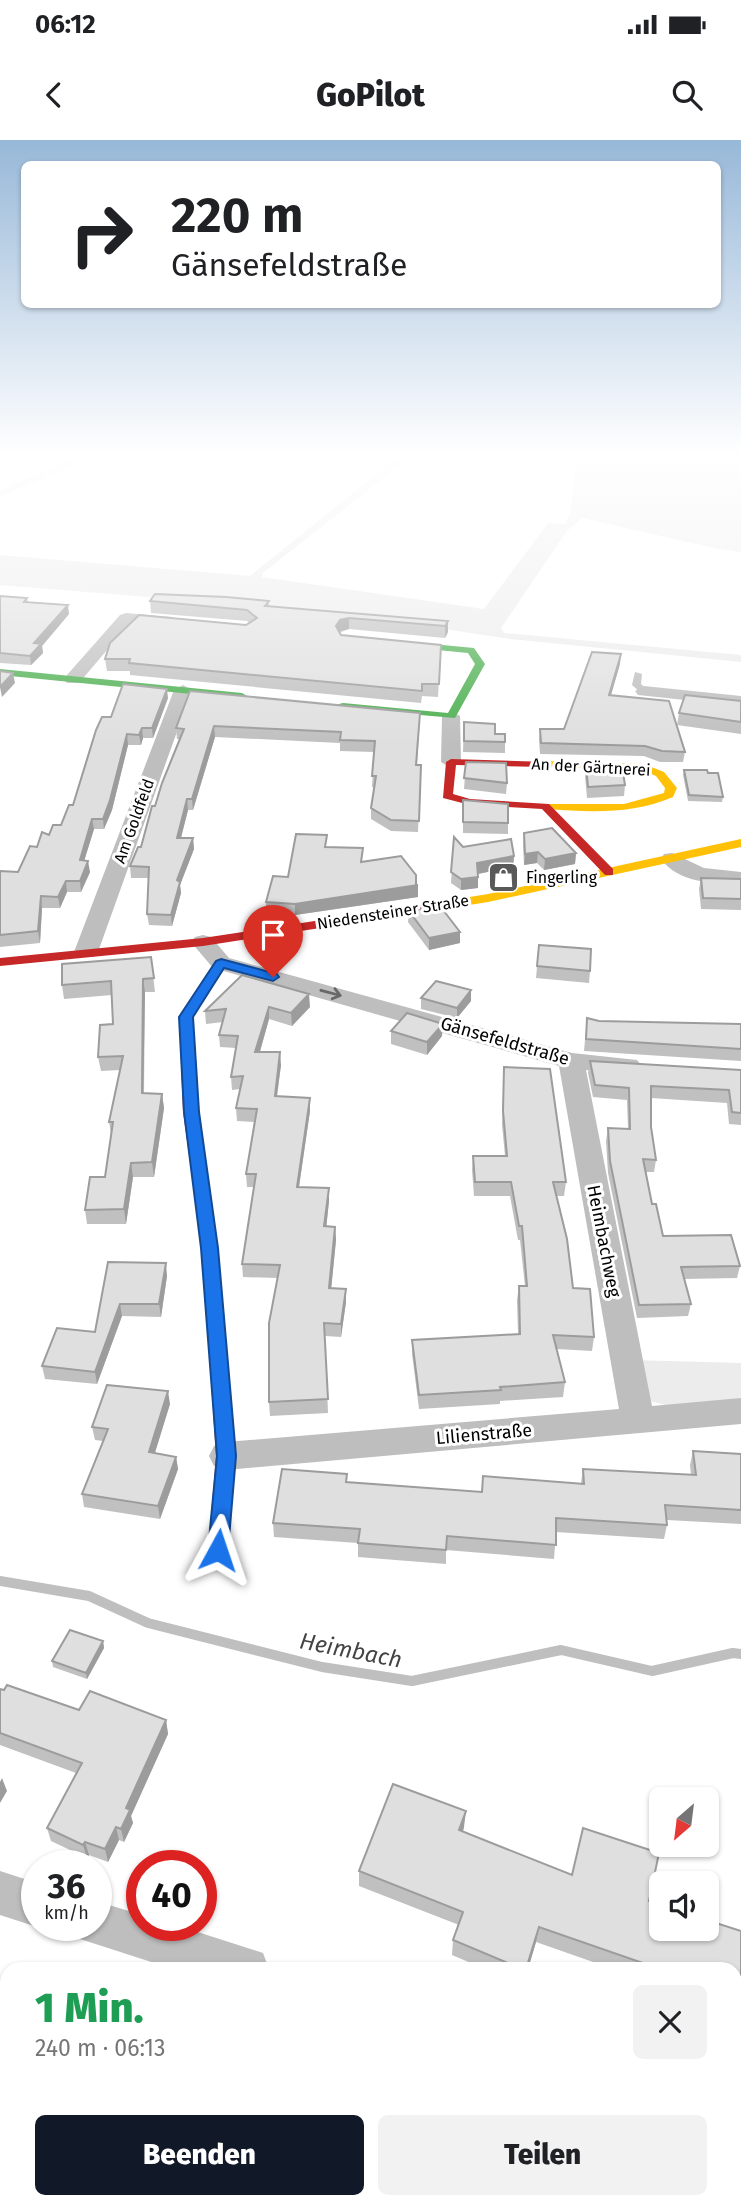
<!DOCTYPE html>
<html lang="de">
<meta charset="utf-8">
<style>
:root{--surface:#fff;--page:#f2f2f2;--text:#202124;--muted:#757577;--accent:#111827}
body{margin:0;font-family:"Fira Sans",sans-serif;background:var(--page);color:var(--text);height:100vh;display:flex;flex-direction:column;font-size:26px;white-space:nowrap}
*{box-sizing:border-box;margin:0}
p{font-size:23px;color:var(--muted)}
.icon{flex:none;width:38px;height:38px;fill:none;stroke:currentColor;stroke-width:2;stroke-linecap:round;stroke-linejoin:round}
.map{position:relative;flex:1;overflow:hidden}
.sheet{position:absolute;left:0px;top:1822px;width:742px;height:247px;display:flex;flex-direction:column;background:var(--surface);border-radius:21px 21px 0 0;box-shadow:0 2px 5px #0004}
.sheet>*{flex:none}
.banner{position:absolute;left:21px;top:21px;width:700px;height:147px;border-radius:10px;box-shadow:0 2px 5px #0004;background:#fff;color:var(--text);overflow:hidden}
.needle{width:46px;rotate:208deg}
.buttons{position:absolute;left:649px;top:1647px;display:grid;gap:14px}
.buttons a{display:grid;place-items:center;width:70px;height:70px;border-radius:10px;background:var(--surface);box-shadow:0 2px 5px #0004;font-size:35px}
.speed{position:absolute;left:21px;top:1710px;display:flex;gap:14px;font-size:35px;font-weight:700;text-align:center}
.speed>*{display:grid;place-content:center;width:91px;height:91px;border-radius:50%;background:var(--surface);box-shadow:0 2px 5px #0004;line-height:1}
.speed small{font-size:18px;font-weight:400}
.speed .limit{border:10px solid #d22;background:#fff;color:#111}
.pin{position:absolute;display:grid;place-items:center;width:60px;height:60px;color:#fff;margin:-72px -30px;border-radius:50% 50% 50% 0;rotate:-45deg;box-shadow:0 0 7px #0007}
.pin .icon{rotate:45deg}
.me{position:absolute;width:77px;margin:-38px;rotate:5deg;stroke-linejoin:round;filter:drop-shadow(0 0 5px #0008)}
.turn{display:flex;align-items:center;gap:24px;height:147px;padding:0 35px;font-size:32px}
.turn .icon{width:91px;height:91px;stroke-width:2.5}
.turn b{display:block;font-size:49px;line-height:60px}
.round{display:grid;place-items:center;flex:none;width:74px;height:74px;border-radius:10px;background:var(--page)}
.headline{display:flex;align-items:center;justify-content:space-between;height:119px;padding:0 35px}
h1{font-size:42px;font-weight:800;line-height:52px;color:#1e9e55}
.action{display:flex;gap:14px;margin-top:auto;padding:14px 35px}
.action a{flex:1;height:80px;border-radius:10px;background:var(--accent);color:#fff;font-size:28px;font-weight:800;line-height:80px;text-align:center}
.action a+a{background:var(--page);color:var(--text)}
.status{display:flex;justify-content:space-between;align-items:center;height:49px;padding:0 35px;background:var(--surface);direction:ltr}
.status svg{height:19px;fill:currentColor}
header{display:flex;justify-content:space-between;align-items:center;height:91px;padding:0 35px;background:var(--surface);font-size:32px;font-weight:800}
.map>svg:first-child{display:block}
</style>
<div class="status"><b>06:12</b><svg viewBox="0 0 49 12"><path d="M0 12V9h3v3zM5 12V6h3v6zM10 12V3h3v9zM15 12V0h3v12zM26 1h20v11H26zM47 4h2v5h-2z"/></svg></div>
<header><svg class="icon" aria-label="back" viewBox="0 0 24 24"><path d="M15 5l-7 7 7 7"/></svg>GoPilot<svg class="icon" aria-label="search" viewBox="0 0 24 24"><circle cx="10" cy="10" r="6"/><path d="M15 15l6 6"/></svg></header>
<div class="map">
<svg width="741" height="2067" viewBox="0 0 741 2067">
<rect width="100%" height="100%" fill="#fff"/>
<path fill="#ececec" d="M83 314H99L0 357V350Z
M401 314H414L263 433 262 437 484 469 548 383 565 384 571 372 576 314H741V412L714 408 582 378 567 391 501 488 504 493 741 515V522L510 499 332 472 0 445V415L250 436Z
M631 1220 741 1223V1262L673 1267 642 1259Z"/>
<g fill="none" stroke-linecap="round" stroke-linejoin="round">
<path stroke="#bfbfbf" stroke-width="10" d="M0 1441 89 1456 148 1483 322 1527 412 1541 561 1510 652 1531 733 1513 741 1514"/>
<path fill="#bebebe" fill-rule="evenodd" d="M635 532 642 534 641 544 647 549V553H641L632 545Z"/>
<path fill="#bebebe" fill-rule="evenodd" d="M126 473 172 477 180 482 172 487 130 483 79 543H67L64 539 67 535 120 475Z
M183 545 192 550 98 812 94 817H78L74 812 174 550Z
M644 546 741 556V566L638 555 635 551Z
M451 571 460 576 461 622 451 628 441 622 442 576Z
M672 713 704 728 741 732V744C715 744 678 743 661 719L664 714Z
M203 795 211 797 229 818 572 913 637 920 641 925 637 930 628 933 586 930 652 1266 741 1258V1284L226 1330 214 1326 209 1316 214 1306 226 1302 619 1269 559 926 213 828 191 802 195 797Z
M0 1731 37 1743V1785H41L37 1787 0 1775Z
M96 1761 142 1775V1785H176L263 1813 269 1829H173L80 1799 75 1785H96Z
M735 1954 741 1956V2004L735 2002Z"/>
<path fill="#4caf50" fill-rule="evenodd" d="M390 500 474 508 485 524 455 578 339 568V564L343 563 448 573 475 524 468 513 387 505V501Z
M0 529 242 553 247 556 242 559 0 535Z"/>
<path fill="#ffc107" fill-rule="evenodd" d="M544 621 644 624 664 632 677 648 673 657C631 675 590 672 545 669L539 666 541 664H624L664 653 665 648 656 636 642 630 540 626 539 624Z
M741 699V707L488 762 426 772 420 768 426 764 488 754Z"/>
<path fill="#c62828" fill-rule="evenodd" d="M451 619 548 622 549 624 544 627 456 625 453 654 470 659 549 664 613 729V735H605L542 669 470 665 443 658 446 622Z
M426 764 430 765V771L203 806 0 826V818L203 798Z
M221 819 228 823 193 877 199 972 218 1108 236 1316 228 1410 225 1416 218 1419 211 1416 208 1410 216 1316 202 1108 183 972 179 877 216 820Z"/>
</g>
<path fill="#c0c0c0" d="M0 456 27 458 28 462 69 474 42 506 43 513 31 525 0 523Z
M150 461H269V466L448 481V492L445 498 349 489 339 493 341 495 441 505 438 557 422 556 421 563 130 535V531H107L105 519 246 485 249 483 247 481 151 473Z
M620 524 611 555 685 612 683 622H660L644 616 540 614 539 599 540 589H564Z
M168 558 153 598H143L141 605H128L112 670 104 689H94L84 721 90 732 81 752H67L60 768H42L40 803 0 807V731L18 732 37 707 49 695 61 685 73 665 111 577Z
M741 561V594L677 585 679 573Z
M420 573 417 625H421L418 692 391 691 371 679V668L374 647H372L374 612 340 611V603L215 597 193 670H188L181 698H193L194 709 180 745 181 753 172 786 149 785 147 774 149 738H131L130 726 141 707 180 599H177L176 588Z
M464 582 495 594 505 602V613L463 612Z
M466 622 507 643 506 654 464 649Z
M586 625 625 645 624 656 587 658 585 636Z
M684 630 708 633 723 657 722 662 688 661 683 635Z
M463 660 508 683V694L463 693Z
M524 693 576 713 575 724 544 730 537 723 524 725 523 705Z
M454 697 463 707 514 716 513 727 478 734V748L461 750 451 743Z
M327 707 418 745V757L295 775 266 774V762L288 737Z
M701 738 741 739V770L701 769 699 749Z
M409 771 460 792V803L429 810 408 782Z
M539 805 590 831 589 843 536 838Z
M151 817 155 852H145L144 954H162L164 968 154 1037H133L126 1084H87L85 1070 105 1037 111 994 109 982 120 930 101 931 98 917 113 884 112 855 64 859 62 845Z
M242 835 310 867 292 886 269 879 260 912 281 925 277 957 310 958V971L299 1047 329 1048V1061L326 1087H335L336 1100 331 1148 346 1149V1162L341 1197 325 1196 328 1273 270 1276 269 1262 277 1138 243 1137 242 1124 254 1047H247L246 1034 254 982 237 981 236 968 240 949 232 950 231 937 236 908 220 907 219 895 223 882 206 884 205 871Z
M421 858 471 861 457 878 421 869Z
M587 878 599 881 741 884V921L584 911Z
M391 891 442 896 427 915 391 904Z
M590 921 741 930V985L729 984 727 963 651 958V987L656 1020 654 1032H646L652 1064 663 1096 740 1126 737 1138 684 1139 691 1164 688 1176 637 1178 608 1033 606 1001 608 988 628 989 627 960 593 957 588 933Z
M504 927 566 1042 564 1056H556L573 1148 594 1197 592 1211 557 1209 565 1242 563 1257 500 1261V1264L419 1269 412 1214V1200L518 1194 517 1160 519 1146H525L520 1100H518L510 1056H474L472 1030 473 1016H505L502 985Z
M108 1122 167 1136 161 1177 122 1176 97 1244 45 1239 42 1226 95 1192Z
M170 1264 155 1313 176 1317 178 1329 160 1379 84 1367 82 1354 103 1301 95 1300 92 1287Z
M693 1311 741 1314V1384L667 1380V1385L664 1399 556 1392 554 1419 446 1410V1424L358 1417V1403L274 1397 273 1383 347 1334V1342L482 1352 581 1343 583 1329 691 1335 690 1325Z
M103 1501 104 1508 87 1539 53 1527 52 1521Z
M0 1549 79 1570 166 1580 168 1594 131 1676 133 1683 124 1702 119 1700 108 1722 89 1715 87 1718 51 1701 47 1688 76 1633 0 1605Z
M464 1687 463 1692 572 1735 649 1761 735 1829H613L536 1802 528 1829H485L452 1815 453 1800 459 1785 359 1746V1731Z
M0 1883H2L6 1891 7 1892V1963L0 1961Z
M345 2062H530V2067H343Z"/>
<path fill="#9c9c9c" d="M68 465 69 474 42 506 43 513 31 525 30 516 34 503Z
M349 478V489L340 491 336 498V486L340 480Z
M448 481V492L445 498V486Z
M621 514 620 524 608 565 609 555Z
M13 533 15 543 2 557 0 547Z
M167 549 168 558 153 598 152 588Z
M214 586 215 597 193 670 192 659Z
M142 588 143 598 141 605 139 595Z
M127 594 128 605 112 670 104 689 103 679Z
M187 659 188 670 178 709 177 698Z
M92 679 94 689 81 731 80 720Z
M193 698 194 709 180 745 181 753 172 786 171 775 177 740Z
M538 712 537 723 524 725 525 714Z
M576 713 575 724 544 730 545 719Z
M514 716 513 727 477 734V723Z
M88 721 90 732 81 752 80 741Z
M478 737V748L461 750V739Z
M66 741 67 752 60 768 58 757Z
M418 745V757L295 775V764Z
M41 756 42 768 40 803 38 791Z
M460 792V803L429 810V798Z
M143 839 145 852 143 968 142 953Z
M471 850V861L457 878V868Z
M309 854 310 867 292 886 291 873Z
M269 867V879L256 925 255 912Z
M443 884 442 896 427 915V902Z
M280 912 281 925 275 969V956Z
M162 954 164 968 154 1037 152 1022Z
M310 958V971L297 1060V1047Z
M131 1023 133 1037 126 1084 124 1069Z
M329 1048V1061L325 1100 324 1086Z
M335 1087 336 1100 330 1161 329 1148Z
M166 1123 167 1136 161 1177 159 1164Z
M346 1149V1162L341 1197V1184Z
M120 1164 122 1176 97 1244 95 1232Z
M168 1251 170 1264 151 1325 149 1312Z
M176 1317 178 1329 160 1379 158 1366Z
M103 1501 104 1508 87 1539 86 1533Z
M166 1580 168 1594 131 1676 133 1683 124 1702 121 1689 126 1668Z
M2 1638 7 1651 0 1663V1642Z
M466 1671 464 1687 458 1706 459 1690Z
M116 1687 119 1700 108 1722 105 1709Z
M85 1702 89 1715 87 1718 83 1705Z
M539 1787 536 1802 528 1829H526Z"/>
<path fill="#dfdfdf" stroke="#9c9c9c" stroke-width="2" d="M155 454 226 457 269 461 265 466 448 481 445 486 349 478 340 480 336 486 341 495 441 505 439 544H422V551L129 523 130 519H105L110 503 139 475 246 485 257 478 247 470 150 461Z
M0 456 27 458 24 462 68 465 34 503 41 504 30 516 0 513Z
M592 512 621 514 609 555 669 561 685 612 662 611 645 606 541 603 540 589H564Z
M0 531 13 533 0 547Z
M123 544 167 549 152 588H142L139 595 127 594 110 660 103 679H92L80 720 88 721 80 741H66L58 757 41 756 38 791 0 795V731L18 732 30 706 37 707 42 692 49 695 53 685H61L69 665H73L96 590 102 577H111Z
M190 551 420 573 416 625H421L419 681 391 680 371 668 376 636H372L375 601 340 600 341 592 214 586 192 659H187L177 698H193L177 740 180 742 171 775 147 774 149 727 130 726 138 707H141L152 666H155L162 643 184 589 176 588Z
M685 555 741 561V582L679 573Z
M464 582 495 584V594H505V602L464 601Z
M466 622 506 623 507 643 464 638Z
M586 625 622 626 625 645 588 647Z
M684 630H707L708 633H718L723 657 689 655Z
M463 660 508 664V683L463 682Z
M552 688 576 713 545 719 538 712 525 714 524 693Z
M296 694 327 695 325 707 363 708 361 722 401 716 416 735V745H418L295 764 266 762 273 736 288 737Z
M454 697 463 707 511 699 514 716 477 723 478 737 461 739 451 732Z
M701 738 741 739V759L703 758Z
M440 766 460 792 429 798 409 771Z
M539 805 591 809 590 831 537 826Z
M151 817 154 838 143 839 142 953 162 954 152 1022 131 1023 124 1069 85 1070 90 1037H105L113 982H109L123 916 98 917 100 885 113 884 111 841 62 845V824Z
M242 835 309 854 291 873 269 867 255 912H280L275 956 310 958 297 1047 329 1048 324 1086 335 1087 329 1148 346 1149 341 1184 324 1183 328 1259 269 1262V1183L280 1125 242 1124 256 1034H246L257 969 236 968 243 936 231 937 238 896 219 895 226 869 205 871Z
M436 841 471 850 457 868 421 858Z
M407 873 443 884 427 902 391 891Z
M587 878 599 881 741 884V909L586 899Z
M590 921 741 930V973L732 972 729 950 651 946V987L656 1020 643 1019 652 1064H656L663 1096 731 1095 740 1126 681 1127 691 1164 639 1165 610 1021 608 988 630 989 629 948 595 945Z
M504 927 550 929 566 1042H553L567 1099 573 1148 590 1149 594 1197 553 1195 565 1242 500 1247 501 1250 419 1255 412 1200 520 1194 519 1146H527L522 1086H519L511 1042H475L473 1016H507L503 971Z
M108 1122 166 1123 159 1164H120L95 1232 42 1226 57 1188 95 1192Z
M107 1245 168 1251 149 1312 176 1317 158 1366 82 1354 108 1289 92 1287Z
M693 1311 741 1314V1370L665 1365 667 1385 556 1378V1405L447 1396 446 1410 358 1403 360 1389 273 1383 282 1329 347 1334 346 1342 482 1352 483 1336 584 1344 583 1329 696 1335Z
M70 1490 103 1501 86 1533 52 1521Z
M7 1545 79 1570 90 1551 166 1580 126 1668 130 1670 121 1689 116 1687 105 1709 85 1702 83 1705 47 1688 82 1623 0 1593V1549L4 1550Z
M393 1644 466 1671 459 1690 572 1735 583 1688 659 1713 649 1761 662 1765V1788H707V1780L741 1791V1842L735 1881V1829H660L539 1787 526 1829H522L453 1800 463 1772 359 1731Z
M0 1890 7 1892V1954L0 1952Z
M345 2062H410L409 2067H343Z
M419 2062H530V2067H439Z
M599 2062H700L716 2067H598Z"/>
<defs><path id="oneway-shaft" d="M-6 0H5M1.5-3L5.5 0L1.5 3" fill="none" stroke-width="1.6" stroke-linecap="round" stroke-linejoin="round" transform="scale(1.75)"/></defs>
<use stroke="#686868" href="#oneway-shaft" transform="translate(331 853) rotate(15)"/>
<linearGradient id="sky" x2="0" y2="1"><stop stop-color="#97b8d8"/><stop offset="0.52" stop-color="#fff"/><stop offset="1" stop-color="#fff" stop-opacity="0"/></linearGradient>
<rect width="741" height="604" fill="url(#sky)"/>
<path fill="#1a73e8" stroke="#114b97" stroke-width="2" d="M221 819 277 834 279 837 273 841 224 828 193 877 199 972 218 1108 236 1316 228 1410 225 1417 218 1419 211 1417 208 1410 217 1316 201 1108 184 972 179 877 216 821Z"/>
<defs>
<symbol id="shop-square" viewBox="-11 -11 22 22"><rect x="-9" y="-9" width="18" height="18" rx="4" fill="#595959" stroke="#fff"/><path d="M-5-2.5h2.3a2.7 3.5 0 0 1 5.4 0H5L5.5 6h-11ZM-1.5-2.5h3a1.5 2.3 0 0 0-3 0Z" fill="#fff"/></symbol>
</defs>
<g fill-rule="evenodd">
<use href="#shop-square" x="486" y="720" width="35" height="35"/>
</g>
<g text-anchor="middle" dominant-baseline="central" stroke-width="6" stroke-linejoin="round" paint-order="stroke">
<g font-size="16" fill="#000" stroke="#fff">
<text transform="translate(591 627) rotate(3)">An der Gärtnerei</text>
<text transform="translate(134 681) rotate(-70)">Am Goldfeld</text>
<text transform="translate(393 772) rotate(-9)">Niedensteiner Straße</text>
</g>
<g font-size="16" fill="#000" stroke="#fff" text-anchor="start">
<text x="526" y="737">Fingerling</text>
</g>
<g font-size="18" fill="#000" stroke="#fff">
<text transform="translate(505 901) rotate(16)">Gänsefeldstraße</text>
<text transform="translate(604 1101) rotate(79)">Heimbachweg</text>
<text transform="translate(484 1294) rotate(-5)">Lilienstraße</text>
</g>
<g font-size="23" font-style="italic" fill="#444" stroke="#fff">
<text transform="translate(351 1510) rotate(11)">Heimbach</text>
</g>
</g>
</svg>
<div class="buttons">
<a><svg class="needle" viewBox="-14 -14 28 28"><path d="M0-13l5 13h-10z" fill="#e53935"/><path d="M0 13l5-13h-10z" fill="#757577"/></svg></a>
<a><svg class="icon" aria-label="sound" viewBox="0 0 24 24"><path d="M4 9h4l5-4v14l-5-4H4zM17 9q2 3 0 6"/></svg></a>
</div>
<div class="speed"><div>36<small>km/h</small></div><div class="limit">40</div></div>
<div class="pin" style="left:273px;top:837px;background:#d93025"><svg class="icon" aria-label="arrive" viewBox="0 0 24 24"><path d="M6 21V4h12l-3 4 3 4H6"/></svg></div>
<svg class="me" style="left:218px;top:1410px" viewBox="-20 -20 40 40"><path d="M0-17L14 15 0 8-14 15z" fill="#1a73e8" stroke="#fff" stroke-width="4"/></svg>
<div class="banner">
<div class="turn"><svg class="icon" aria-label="right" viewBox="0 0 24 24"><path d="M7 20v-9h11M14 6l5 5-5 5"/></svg><div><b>220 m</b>Gänsefeldstraße</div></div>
</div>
<section class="sheet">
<div class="headline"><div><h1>1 Min.</h1><p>240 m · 06:13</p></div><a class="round"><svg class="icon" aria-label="close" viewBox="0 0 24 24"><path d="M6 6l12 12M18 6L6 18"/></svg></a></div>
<div class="action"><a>Beenden</a><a>Teilen</a></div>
</section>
</div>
